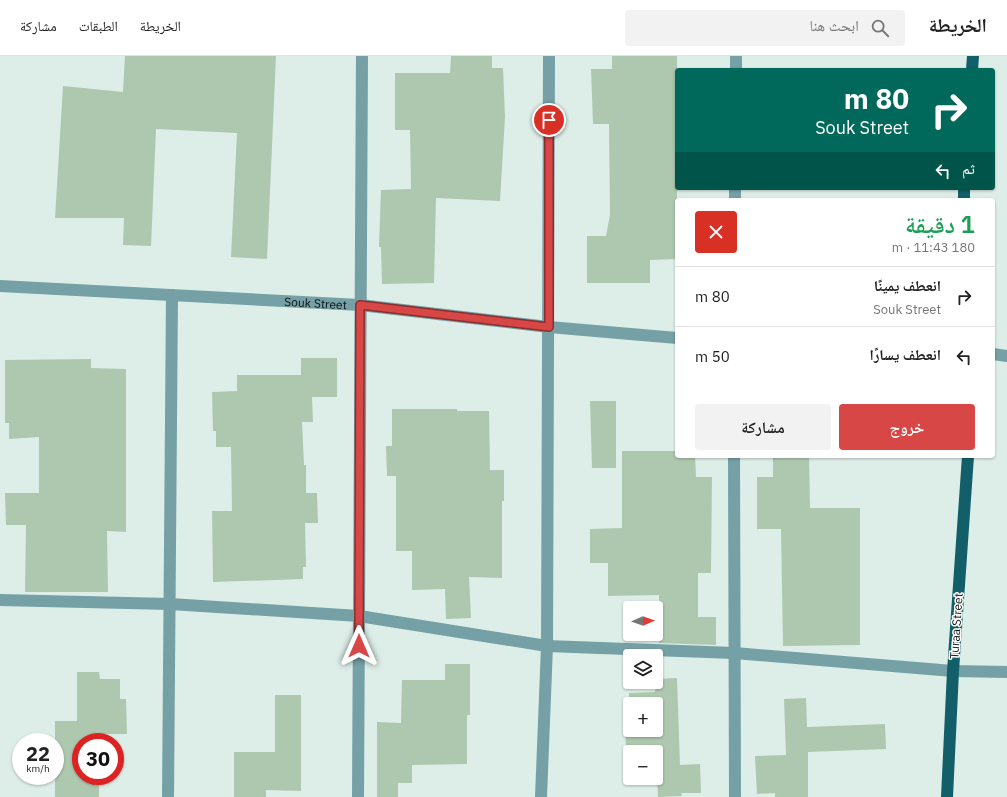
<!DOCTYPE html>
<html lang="ar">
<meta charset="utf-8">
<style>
:root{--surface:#fff;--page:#f2f2f2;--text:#222;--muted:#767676;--line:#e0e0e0;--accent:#d64746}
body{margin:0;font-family:"IBM Plex Sans","Noto Naskh Arabic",sans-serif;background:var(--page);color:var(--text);direction:rtl;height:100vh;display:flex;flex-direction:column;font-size:15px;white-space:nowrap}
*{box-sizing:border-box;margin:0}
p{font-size:13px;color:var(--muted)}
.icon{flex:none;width:22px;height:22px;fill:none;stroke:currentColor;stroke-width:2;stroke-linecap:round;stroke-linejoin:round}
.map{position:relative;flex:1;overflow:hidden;direction:ltr}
.details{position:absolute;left:675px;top:142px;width:320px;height:260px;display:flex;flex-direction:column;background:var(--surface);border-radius:4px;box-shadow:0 1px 3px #0004;direction:rtl}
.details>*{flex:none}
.hud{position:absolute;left:675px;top:12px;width:320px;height:122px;border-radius:4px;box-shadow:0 1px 3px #0004;direction:rtl;background:#00695c;color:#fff;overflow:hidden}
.needle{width:26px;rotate:88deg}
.controls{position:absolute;left:623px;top:545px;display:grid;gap:8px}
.controls a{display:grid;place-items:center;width:40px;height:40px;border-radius:4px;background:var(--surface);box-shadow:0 1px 3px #0004;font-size:20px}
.speed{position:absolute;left:12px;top:677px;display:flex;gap:8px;font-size:20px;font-weight:700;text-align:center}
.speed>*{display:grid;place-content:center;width:52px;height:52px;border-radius:50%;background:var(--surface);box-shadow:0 1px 3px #0004;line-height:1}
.speed small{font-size:10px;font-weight:400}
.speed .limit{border:6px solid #d22;background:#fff;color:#111}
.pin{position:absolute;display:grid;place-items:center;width:34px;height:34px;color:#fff;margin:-17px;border:2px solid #fff;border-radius:50%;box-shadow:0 1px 4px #0007}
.me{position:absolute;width:44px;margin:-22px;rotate:0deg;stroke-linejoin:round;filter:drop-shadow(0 0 3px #0008)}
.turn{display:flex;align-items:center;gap:14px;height:84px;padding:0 20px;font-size:18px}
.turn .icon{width:52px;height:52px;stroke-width:2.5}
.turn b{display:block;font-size:28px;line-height:34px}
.then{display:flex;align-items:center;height:38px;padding:0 20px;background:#0003;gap:8px;font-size:15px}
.round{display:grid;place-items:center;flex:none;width:42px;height:42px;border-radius:4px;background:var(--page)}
.head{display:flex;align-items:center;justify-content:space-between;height:68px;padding:0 20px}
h1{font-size:24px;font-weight:600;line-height:30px;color:#1e9e55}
.primary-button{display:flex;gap:8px;margin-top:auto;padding:8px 20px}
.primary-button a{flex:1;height:46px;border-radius:4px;background:var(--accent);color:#fff;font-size:16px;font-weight:600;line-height:46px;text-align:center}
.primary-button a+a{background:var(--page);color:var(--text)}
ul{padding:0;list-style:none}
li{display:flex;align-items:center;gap:12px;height:60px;padding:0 20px;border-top:1px solid var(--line)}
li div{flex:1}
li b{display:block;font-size:15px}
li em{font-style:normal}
header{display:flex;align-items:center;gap:24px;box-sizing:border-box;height:56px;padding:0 20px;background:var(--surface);border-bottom:1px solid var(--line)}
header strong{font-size:19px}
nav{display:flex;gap:22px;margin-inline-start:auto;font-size:14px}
.search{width:280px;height:36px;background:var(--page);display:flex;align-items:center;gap:10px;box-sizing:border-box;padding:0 14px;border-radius:4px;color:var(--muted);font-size:15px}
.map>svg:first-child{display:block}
</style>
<header>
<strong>الخريطة</strong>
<div class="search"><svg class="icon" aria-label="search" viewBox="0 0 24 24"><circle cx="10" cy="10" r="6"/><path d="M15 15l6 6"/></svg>ابحث هنا</div>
<nav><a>الخريطة</a><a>الطبقات</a><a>مشاركة</a></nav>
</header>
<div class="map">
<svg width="1007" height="741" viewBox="0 0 1007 741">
<rect width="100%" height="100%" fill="#ddede8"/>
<path fill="#adc8af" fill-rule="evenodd" d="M125 0H276L267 203 231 201 237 77 156 73 151 190 123 189 124 162H55L63 30 123 36Z
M451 0H492V12H503L505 61 500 145 436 142 434 227 382 228 381 191H379L381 134 411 133 410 74H395V17H450Z
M612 0H677V203L650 204V227H587V180H606L610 159 609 68H593L591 13H612Z
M301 302H337V341H312L313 366H302L304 409H306V437H317L318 467H305L306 511H303V523L213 526 212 455H232L231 391H216V375H213L212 336 237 335V319H301Z
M91 303V312L126 313V476L107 475 108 536H25L26 469H6L5 437H39V381L9 383V367H5V304Z
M590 345H616V412H592Z
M392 353H457V355H489L490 414H504V445H502V522L469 521 471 562 446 563 445 533 412 534V495H396V420H387L386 390H392Z
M622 395H677V400H695L696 421H712L711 517H698V561H716V589L659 587V539L608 540V507H590V473L622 472Z
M773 400H809L810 452H860V589L783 590 781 473H757V421H773Z
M445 608H470V659H467V708L412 709V727H398V741H377V666L401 667 402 624H445Z
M77 616H99L100 623H120V643H126L127 678H99V686H81V720H99V741H55V665H77Z
M677 622 680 709 700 708 701 737H681L682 740 658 741 656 692 626 693 624 648H629V637L655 636 656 623ZM630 648H656V674H630Z
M275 639H301V735L266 734V741H234V696H275Z
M806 642 807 671 885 668 886 693 808 696V741H775V737L757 738 755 700 786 699 784 643Z"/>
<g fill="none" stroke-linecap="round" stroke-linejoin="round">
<g stroke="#75a0a6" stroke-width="12">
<path d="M736 14V0"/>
<path d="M735 144V132"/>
<path id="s1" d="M0 230 360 249 549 271 677 282"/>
<path d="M993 298 1007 300"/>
<path d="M734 400 735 741"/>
<path d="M0 544 170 548 359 560 547 590 734 597 953 615 1007 616"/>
<path d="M168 741 172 239"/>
<path d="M358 741 362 0"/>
<path d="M541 741 547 590 549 0"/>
</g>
<path stroke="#125f69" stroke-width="12" d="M972 14 973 0
M964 132V144
M947 741 953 615 968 400"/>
</g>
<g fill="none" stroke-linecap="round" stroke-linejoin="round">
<defs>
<path id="route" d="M359 590 360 249 549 271V64"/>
</defs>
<use href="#route" stroke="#8b2e2e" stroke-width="10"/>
<use href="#route" stroke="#d64746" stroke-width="7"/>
</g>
<g text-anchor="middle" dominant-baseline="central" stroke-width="3" stroke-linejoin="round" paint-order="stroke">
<g font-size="12" fill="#0e1312" stroke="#fff">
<text stroke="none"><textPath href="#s1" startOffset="316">Souk Street</textPath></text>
<text transform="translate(956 570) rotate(-86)">Turaa Street</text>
</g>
</g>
</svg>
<div class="controls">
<a><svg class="needle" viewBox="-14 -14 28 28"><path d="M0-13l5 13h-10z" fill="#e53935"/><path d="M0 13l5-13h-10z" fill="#767676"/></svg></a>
<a><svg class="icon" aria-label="layers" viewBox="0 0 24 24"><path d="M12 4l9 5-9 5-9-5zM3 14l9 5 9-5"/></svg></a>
<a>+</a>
<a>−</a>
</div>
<div class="speed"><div>22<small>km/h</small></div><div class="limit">30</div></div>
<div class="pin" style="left:549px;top:64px;background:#d93025"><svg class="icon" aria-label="arrive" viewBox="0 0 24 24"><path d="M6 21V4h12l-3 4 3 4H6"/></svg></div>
<svg class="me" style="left:359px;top:590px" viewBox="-20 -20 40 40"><path d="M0-17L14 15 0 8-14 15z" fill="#d64746" stroke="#fff" stroke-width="4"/></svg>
<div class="hud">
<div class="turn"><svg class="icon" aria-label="right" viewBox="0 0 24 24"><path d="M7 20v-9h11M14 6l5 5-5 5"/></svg><div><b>80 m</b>Souk Street</div></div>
<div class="then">ثم<svg class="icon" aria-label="left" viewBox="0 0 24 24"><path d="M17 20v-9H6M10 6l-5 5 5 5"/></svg></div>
</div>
<section class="details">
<div class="head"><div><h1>1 دقيقة</h1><p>180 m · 11:43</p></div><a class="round" style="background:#d93025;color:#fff"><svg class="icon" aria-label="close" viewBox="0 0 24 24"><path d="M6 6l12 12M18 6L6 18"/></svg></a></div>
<ul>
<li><svg class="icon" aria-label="right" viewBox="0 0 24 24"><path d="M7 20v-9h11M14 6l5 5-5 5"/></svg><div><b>انعطف يمينًا</b><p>Souk Street</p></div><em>80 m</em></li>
<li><svg class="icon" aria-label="left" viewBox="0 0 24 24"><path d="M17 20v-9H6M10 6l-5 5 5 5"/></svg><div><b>انعطف يسارًا</b></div><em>50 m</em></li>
</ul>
<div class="primary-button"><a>خروج</a><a>مشاركة</a></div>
</section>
</div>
